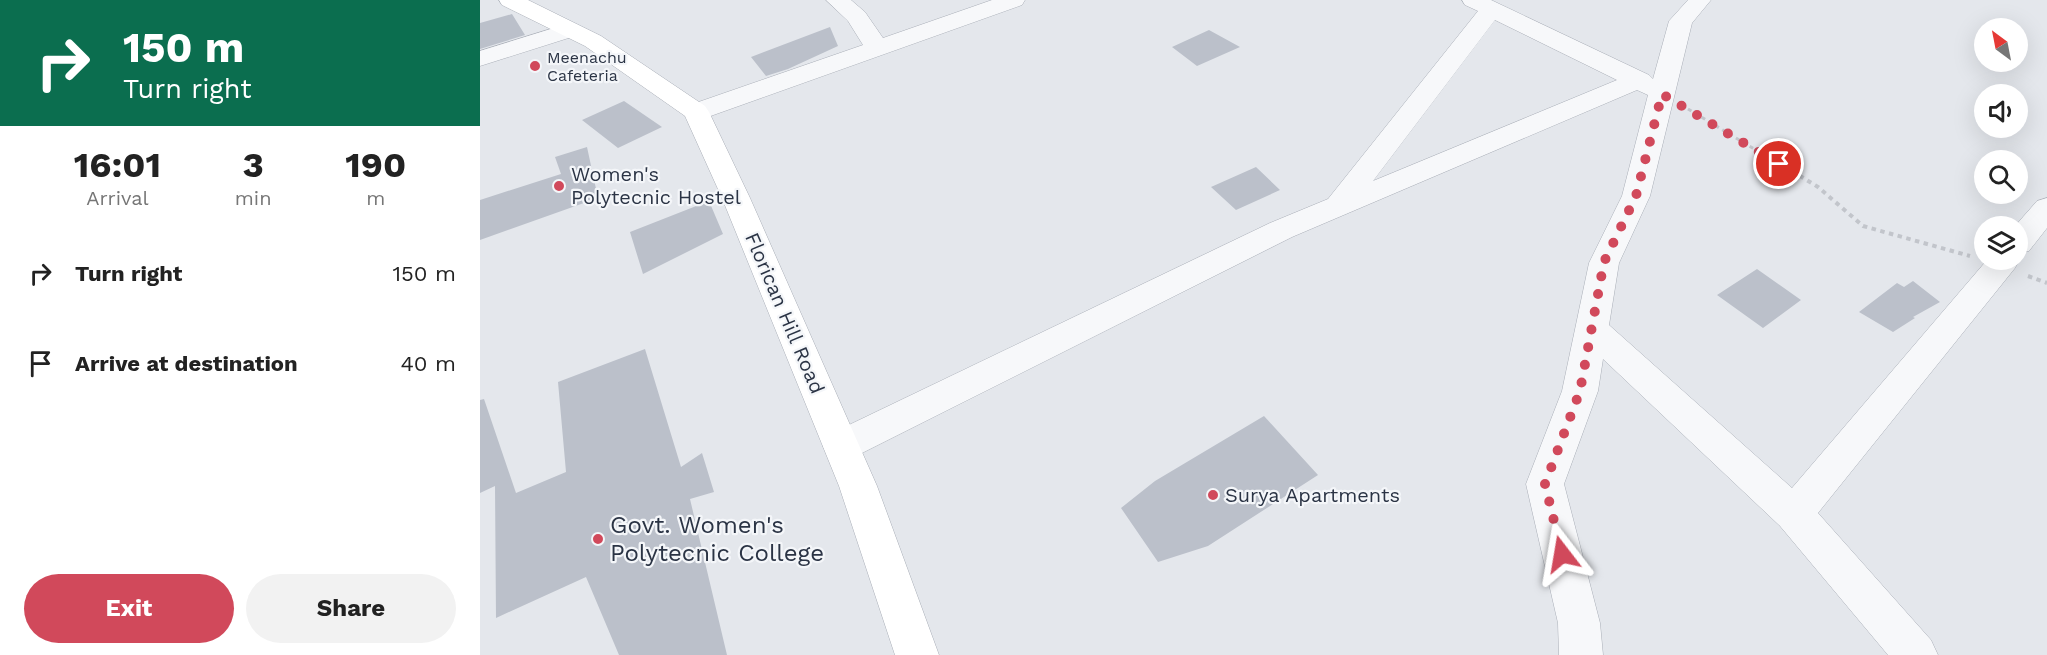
<!DOCTYPE html>
<style>
:root{--surface:#fff;--page:#f2f2f2;--text:#222;--muted:#767676;--accent:#d1495b}
body{margin:0;font-family:"Work Sans",sans-serif;background:var(--page);color:var(--text);height:100vh;display:flex;flex-direction:column;font-size:22px;white-space:nowrap}
*{box-sizing:border-box;margin:0}
p{font-size:20px;color:var(--muted)}
.icon{flex:none;width:33px;height:33px;fill:none;stroke:currentColor;stroke-width:2;stroke-linecap:round;stroke-linejoin:round}
.map{position:relative;flex:1;overflow:hidden}
.sheet{display:flex;flex-direction:column;background:var(--surface);width:480px}
.sheet>*{flex:none}
.guide{background:#0b6e4f;color:#fff;overflow:hidden}
.needle{width:39px;rotate:328deg}
.buttons{position:absolute;left:1494px;top:18px;display:grid;gap:12px}
.buttons a{display:grid;place-items:center;width:54px;height:54px;border-radius:50%;background:var(--surface);box-shadow:0 6px 24px #0002;font-size:30px}
.pin{position:absolute;display:grid;place-items:center;width:51px;height:51px;color:#fff;margin:-26px;border:3px solid #fff;border-radius:50%;box-shadow:0 2px 6px #0007}
.me{position:absolute;width:66px;margin:-33px;rotate:346deg;stroke-linejoin:round;filter:drop-shadow(0 0 4px #0008)}
.turn{display:flex;align-items:center;gap:21px;height:126px;padding:0 24px;font-size:27px}
.turn .icon{width:78px;height:78px;stroke-width:2.5}
.turn b{display:block;font-size:42px;line-height:51px}
.eta{display:flex;justify-content:space-evenly;align-items:center;height:102px;text-align:center}
.eta b{font-size:36px;font-weight:700;line-height:42px}
.cta{display:flex;gap:12px;margin-top:auto;padding:12px 24px}
.cta a{flex:1;height:69px;border-radius:36px;background:var(--accent);color:#fff;font-size:24px;font-weight:700;line-height:69px;text-align:center}
.cta a+a{background:var(--page);color:var(--text)}
ul{padding:0;list-style:none}
li{display:flex;align-items:center;gap:18px;height:90px;padding:0 24px}
li div{flex:1}
li b{display:block;font-size:22px}
li em{font-style:normal}
main{display:flex;flex:1;min-height:0}
.map>svg:first-child{display:block}
</style>
<main>
<section class="sheet">
<div class="guide">
<div class="turn"><svg class="icon" aria-label="right" viewBox="0 0 24 24"><path d="M7 20v-9h11M14 6l5 5-5 5"/></svg><div><b>150 m</b>Turn right</div></div>
</div>
<div class="eta">
<div><b>16:01</b><p>Arrival</p></div>
<div><b>3</b><p>min</p></div>
<div><b>190</b><p>m</p></div>
</div>
<ul>
<li><svg class="icon" aria-label="right" viewBox="0 0 24 24"><path d="M7 20v-9h11M14 6l5 5-5 5"/></svg><div><b>Turn right</b></div><em>150 m</em></li>
<li><svg class="icon" aria-label="arrive" viewBox="0 0 24 24"><path d="M6 21V4h12l-3 4 3 4H6"/></svg><div><b>Arrive at destination</b></div><em>40 m</em></li>
</ul>
<div class="cta"><a>Exit</a><a>Share</a></div>
</section>
<div class="map">
<svg width="1567" height="655" viewBox="0 0 1567 655">
<rect width="100%" height="100%" fill="#e4e7ec"/>
<path fill="#bbc0ca" d="M32 14 45 35 0 49V23Z
M350 27 358 46 308 69 286 76 271 57Z
M729 30 760 47 717 66 692 47Z
M144 101 182 127 138 148 102 120Z
M107 147 118 198 0 240V200L81 174 75 157Z
M776 167 800 190 756 210 731 187Z
M229 201 243 234 163 274 150 232Z
M1277 269 1321 300 1283 328 1237 295Z
M1433 281 1460 302 1433 317 1435 318 1413 332 1379 312 1417 283 1424 287Z
M165 349 201 467 222 453 234 492 210 499 247 655H139L106 577 16 618 15 486 0 493V400L4 399 36 493 86 472 78 382Z
M784 416 838 475 728 546 678 562 641 508 675 481Z"/>
<g fill="none" stroke-linecap="round" stroke-linejoin="round">
<defs>
<path id="street" d="M346 0H371L385 12 403 38 512 0H545L542 5 225 118 216 120 207 118 203 112 207 106 383 45 368 21Z
M982 0H1011L1169 75 1173 79 1189 21 1208 0H1231L1212 23 1170 196 1139 263 1129 325 1312 488 1507 260H1538V257L1539 260 1535 268 1338 513 1451 640 1458 655H1408L1300 526 1123 359 1118 391 1084 484 1120 623 1123 655H1079L1078 623 1046 484 1082 391 1109 263 1142 196 1168 95 1157 90 812 237 374 457 361 462 348 457 343 446 348 435 790 223 848 199 998 11 985 5ZM1015 20 1137 80 893 181Z
M90 23 98 25 102 30 98 35 0 66V51Z
M1567 198V228L1549 251 1538 253V226H1535L1557 201Z"/>
<path id="secondary" d="M19 0H48L121 36 225 106 229 112 270 198 397 486 459 655H415L359 486 242 198 205 116 105 46 22 5Z"/>
</defs>
<use href="#street" stroke="#a9aeb7" stroke-width="1"/>
<use href="#secondary" stroke="#a9aeb7" stroke-width="1"/>
<path stroke="#c2c5cb" stroke-width="3" stroke-dasharray="4 4" stroke-linecap="butt" d="M1208 109 1314 173"/>
<path stroke="#c2c5cb" stroke-width="4" stroke-dasharray="4.5 4.5" stroke-linecap="butt" d="M1312 171 1338 187 1383 226 1490 256
M1548 276 1567 283"/>
<use href="#street" fill="#f7f8fa" fill-rule="evenodd"/>
<use href="#secondary" fill="#fff" fill-rule="evenodd"/>
</g>
<g fill="none" stroke-linecap="round" stroke-linejoin="round">
<path stroke="#d1495b" stroke-width="10" stroke-dasharray="0 18" d="M1082 554 1065 484 1100 391 1124 262 1156 196 1182 94 1299 164"/>
</g>
<g fill="#d1495b" stroke="#f4f6f9" stroke-width="2">
<circle cx="55" cy="66" r="6"/>
<circle cx="79" cy="186" r="6"/>
<circle cx="733" cy="495" r="6"/>
<circle cx="118" cy="539" r="6"/>
</g>
<g text-anchor="middle" dominant-baseline="central" stroke-width="4.5" stroke-linejoin="round" paint-order="stroke">
<g font-size="16" fill="#2b3445" stroke="#f4f6f9" text-anchor="start">
<text x="67" y="57">Meenachu<tspan x="67" dy="18">Cafeteria</tspan></text>
</g>
<g font-size="20" fill="#2b3445" stroke="#f4f6f9" text-anchor="start">
<text x="91" y="174">Women's<tspan x="91" dy="23">Polytecnic Hostel</tspan></text>
<text x="745" y="495">Surya Apartments</text>
</g>
<g font-size="20" fill="#2b3445" stroke="#f4f6f9">
<text transform="translate(305 313) rotate(67)">Florican Hill Road</text>
</g>
<g font-size="24" fill="#2b3445" stroke="#f4f6f9" text-anchor="start">
<text x="130" y="525">Govt. Women's<tspan x="130" dy="28">Polytecnic College</tspan></text>
</g>
</g>
</svg>
<div class="buttons">
<a><svg class="needle" viewBox="-14 -14 28 28"><path d="M0-13l5 13h-10z" fill="#e53935"/><path d="M0 13l5-13h-10z" fill="#767676"/></svg></a>
<a><svg class="icon" aria-label="sound" viewBox="0 0 24 24"><path d="M4 9h4l5-4v14l-5-4H4zM17 9q2 3 0 6"/></svg></a>
<a><svg class="icon" aria-label="search" viewBox="0 0 24 24"><circle cx="10" cy="10" r="6"/><path d="M15 15l6 6"/></svg></a>
<a><svg class="icon" aria-label="layers" viewBox="0 0 24 24"><path d="M12 4l9 5-9 5-9-5zM3 14l9 5 9-5"/></svg></a>
</div>
<div class="pin" style="left:1299px;top:164px;background:#d93025"><svg class="icon" aria-label="arrive" viewBox="0 0 24 24"><path d="M6 21V4h12l-3 4 3 4H6"/></svg></div>
<svg class="me" style="left:1082px;top:554px" viewBox="-20 -20 40 40"><path d="M0-17L14 15 0 8-14 15z" fill="#d1495b" stroke="#fff" stroke-width="4"/></svg>
</div>
</main>
